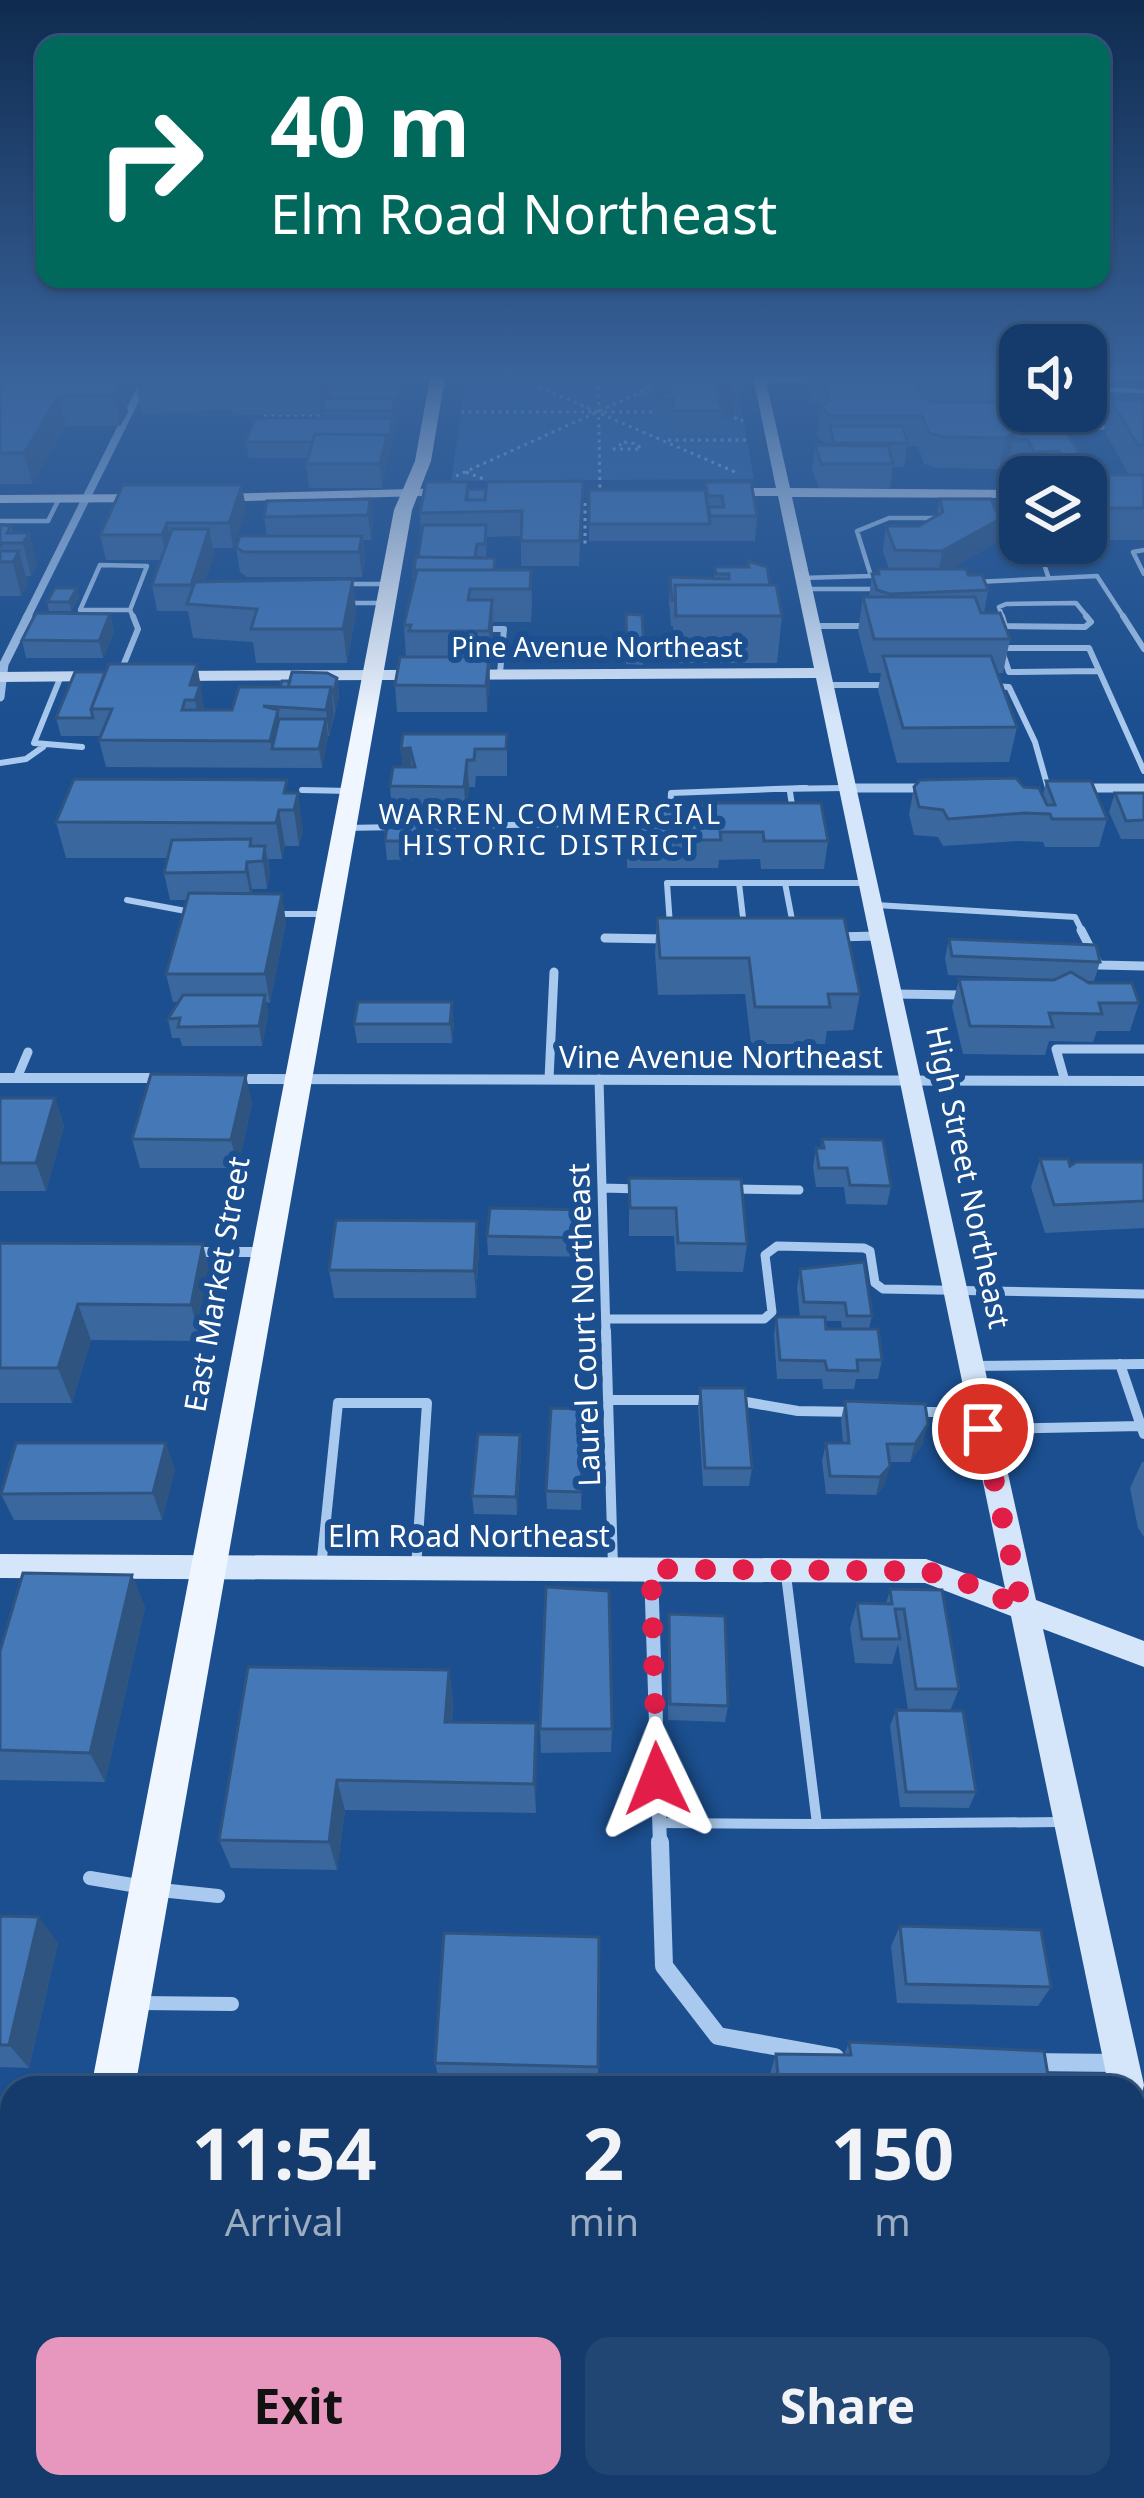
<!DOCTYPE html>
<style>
:root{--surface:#143b6b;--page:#214673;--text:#f1f3f6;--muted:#9dadc1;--line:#33557e;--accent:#e797bd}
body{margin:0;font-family:"Noto Sans",sans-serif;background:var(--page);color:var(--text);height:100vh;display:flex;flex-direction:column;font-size:45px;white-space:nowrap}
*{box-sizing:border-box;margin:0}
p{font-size:39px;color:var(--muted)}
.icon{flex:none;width:66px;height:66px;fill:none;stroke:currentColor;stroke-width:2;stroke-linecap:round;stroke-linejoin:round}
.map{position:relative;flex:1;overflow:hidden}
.details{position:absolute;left:0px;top:2076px;width:1146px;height:423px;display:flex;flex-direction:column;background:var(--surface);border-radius:36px 36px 0 0;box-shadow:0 3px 9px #0004,0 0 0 3px var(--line)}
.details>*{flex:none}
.guide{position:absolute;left:36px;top:36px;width:1074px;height:252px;border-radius:24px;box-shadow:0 3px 9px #0004,0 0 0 3px var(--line);background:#00695c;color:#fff;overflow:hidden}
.tools{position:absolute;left:999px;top:324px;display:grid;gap:24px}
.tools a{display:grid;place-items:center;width:108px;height:108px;border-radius:24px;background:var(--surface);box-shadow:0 3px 9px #0004,0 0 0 3px var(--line);font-size:60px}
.pin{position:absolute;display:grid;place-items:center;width:102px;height:102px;color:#fff;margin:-51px;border:6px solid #fff;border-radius:50%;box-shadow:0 3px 12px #0007}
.me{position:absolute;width:132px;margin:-66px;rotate:358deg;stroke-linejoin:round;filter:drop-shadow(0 0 9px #0008)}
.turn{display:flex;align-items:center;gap:42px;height:252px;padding:0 36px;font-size:54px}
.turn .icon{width:156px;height:156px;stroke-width:2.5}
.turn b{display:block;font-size:84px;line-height:102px}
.eta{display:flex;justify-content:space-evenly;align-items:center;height:204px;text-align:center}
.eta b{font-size:72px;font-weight:700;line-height:84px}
.button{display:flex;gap:24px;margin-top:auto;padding:24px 36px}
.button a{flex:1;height:138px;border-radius:24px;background:var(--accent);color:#111;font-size:48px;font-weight:700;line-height:138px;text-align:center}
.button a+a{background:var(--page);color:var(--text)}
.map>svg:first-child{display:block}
</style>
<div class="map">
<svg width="1144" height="2498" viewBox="0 0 1144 2498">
<rect width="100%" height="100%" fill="#1b4f8f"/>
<path fill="#2e69ad" d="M467 372H735L754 479 451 481Z"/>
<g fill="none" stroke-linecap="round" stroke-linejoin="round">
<path stroke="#a9c9ee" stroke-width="3" stroke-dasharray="3 4.5" stroke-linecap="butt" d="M505 372 735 472
M598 372 600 492
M461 412H593
M604 412H659
M727 415 743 421
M264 416H326
M668 440H747
M624 442 637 444 641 449H614Z
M466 472 486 480
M456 476 659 384
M585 503V544"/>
<path stroke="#a9c9ee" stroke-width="4.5" d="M1086 389 1144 391
M1020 394V399
M1082 411 1090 427 1114 428
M1082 411 1144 412
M1009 494 1020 515
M989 517H1020
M0 521H48L59 499
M1037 543 1048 576
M1144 550 1133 552 1144 574
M100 565 147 566 130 610H80Z
M801 578 871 576 857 531 889 518H942
M975 582 1097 576 1125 619
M341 584H390
M803 589H880
M345 603H387
M130 610 134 619
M1003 619 999 607 1006 604 1076 603 1089 619"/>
<path stroke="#a9c9ee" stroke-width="6" d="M1002 616 1005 626
M1123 616 1144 649
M811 626H871
M996 626H1005
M1005 626 1085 627 1091 622 1086 616
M482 629H504L500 673
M121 671 138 629 133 616
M1099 671 1009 672 1001 648H1089L1144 771
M61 676 34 743 82 747
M824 685H891
M992 686 1009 687 1035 742 1048 788
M0 763 26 759 43 747
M806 788 774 789 845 788
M302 790 350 791
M790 792 793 812
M670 814 671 793 774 789
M440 826 633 823
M345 828 399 827
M739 883 744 926
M785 883 793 925
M127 900 191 912
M876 905 1075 917 1083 933
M273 914H328
M670 925 667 883H866"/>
<path stroke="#a9c9ee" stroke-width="9" d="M1081 930 1099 965 1144 966
M836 937 877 936
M605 938 666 939
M895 994 962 995
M17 1078 28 1052
M549 1079 554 972
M599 1079 606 1334
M1065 1081 1056 1049H1144
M603 1188 640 1189
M734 1189 799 1190
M607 1319H764L772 1312 765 1255 777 1246 864 1248 870 1251 875 1283 883 1289 1144 1294"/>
<path stroke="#a9c9ee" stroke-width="10" d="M606 1331 613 1566
M1120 1364 1141 1426
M975 1366 1144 1364
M610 1400H706
M735 1400 798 1411 855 1412
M914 1412H975
M988 1429 1141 1426 1144 1434
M321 1568 338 1403H427L416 1568
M658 1823 817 1824 786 1575
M817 1824 1062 1822"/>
<path stroke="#a9c9ee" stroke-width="14" d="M90 1878 138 1886
M160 1890 218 1896
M141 2003 232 2004
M0 2181H12
M0 2373H12"/>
<path stroke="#a9c9ee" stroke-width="8" d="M1086 376H1144
M988 377H1020
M868 378 914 377
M759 379 818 378
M26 619 149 372"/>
<path stroke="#a9c9ee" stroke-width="9" d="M0 697 4 664 28 616
M845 788H928
M1080 788H1144"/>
<path stroke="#a9c9ee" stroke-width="10" d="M0 1078H165
M233 1079 1144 1081
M193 1252H263"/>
<path stroke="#a9c9ee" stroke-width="14" d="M651 1570 660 1845"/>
<path stroke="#a9c9ee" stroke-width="18" d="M660 1842 664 1966 718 2036 835 2057
M1030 2062 1117 2063
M1134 2271 1144 2270
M607 2487V2498"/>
<path fill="#d6e6fa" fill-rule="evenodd" d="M752 372H764L790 488 1020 490V498L792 497 1036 1600 1144 1641V1667L1043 1629 1144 2085 1140 2101 1134 2103V2088H1109L1011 1616 925 1583 0 1578V1554L926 1559 1005 1588 816 678 169 681 161 676 169 671 814 668 778 496H722L715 492 722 488H776Z
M453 488 460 492 458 495 212 502 205 498 212 494Z
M0 495 148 494 155 498 148 502 0 503Z
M0 672 104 671 112 676 104 681 0 682Z
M1134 2103 1144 2107V2185L1134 2181Z"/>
<path fill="#f0f6ff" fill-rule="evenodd" d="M431 372H446L431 461 412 510 135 2088H91L394 510 415 461Z
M15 2487H67L65 2498H13Z"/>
</g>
<path fill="#3a679d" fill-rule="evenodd" d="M0 372H122L118 382H122L128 412 120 426H66L32 484H0Z
M142 372H329L330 384 326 398H329L331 389 330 382 333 372H407L382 488H309L306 464 308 458H249L246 442 323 418 322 411 321 415H233L232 409 142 414 136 384Z
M668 372H716V380L733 393H735L734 416 722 420 721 435H671L672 422 653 419 654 381 668 380Z
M881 372 882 381H902L904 372H1003L1006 380 1002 403H1000L1003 408 1068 422 1066 431 1081 457 1077 475H1129L1104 430 1111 400H1144V540H1086V477H1050L1054 475 1029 476 1023 464H1008L999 469 938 468 924 464 918 446H907L904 467H893L890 488H819L812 469 815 445 827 446 817 436 821 402H811L806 383 807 373H796L901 372Z
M583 481 579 566H521V536L487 537 486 558H495L496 570H531L532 603 531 622H493L487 712H397L395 685 406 657 404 625 413 586V577L421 534 420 513 468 490Z
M705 482 757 516 755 541H589V490H705Z
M370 499 373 524 371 540H363L365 561 362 577H247L240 572 236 547 267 536 264 517Z
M940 499 1000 519 995 543 950 569 968 575 988 590 984 613 1010 639 1003 673H997L1017 727 1009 762 897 763 878 690 881 673H869L858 631 863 597H869L872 574H877L878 569H889L883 551 886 526H919L937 515Z
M246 509 233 548H213L214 554 205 581 353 579 356 612 347 663H256L253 642 193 638 188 611H157L152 585 161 560H106L100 535Z
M0 525 11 526 13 533H29L37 566 31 576H26L28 584 21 596H0Z
M748 561 770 585 782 616 777 663H674L673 626H671L669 602 670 577 714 578 715 567H747Z
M79 597 71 611H49L47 602Z
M110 614 114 632 103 658H26L22 640Z
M626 614 644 647 643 665 626 664Z
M197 664 204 710H232L280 687 337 678 339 696 329 737 328 736 322 768 106 767 99 740 101 736H61L56 718 105 672Z
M507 734V776H476L475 787H469L466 814H449L450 830 448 859 387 860 385 841 392 812 390 786 403 767 401 749Z
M1046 781 1107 819 1099 847H1045L1043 842 1018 841 943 846 938 837 914 835 909 814 914 787H1024L1043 796Z
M289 793 303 829 299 846H285L282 859H268L270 874 267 889H252V894L286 922 270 1003 266 1002 268 1014 262 1046H182L180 1038H172L168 1019 178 1002H173L166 974 187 900H170L164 873 168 858H66L56 822Z
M1115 793H1144V839H1121L1109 812Z
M627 803 828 841 824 869H761L760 859 719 860 718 868H627Z
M657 918 860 994 853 1030 827 1031 825 1044H751L745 994 658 995 655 954Z
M949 939 1100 962 1094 981H1086L1139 1003 1130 1031H1097L1093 1042 1049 1041 1045 1055 963 1054 952 1007 959 979H1054L948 975 945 958Z
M454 1021 452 1043H357L354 1024Z
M0 1098H55L64 1126 46 1191H0Z
M252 1103 238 1168H140L132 1139Z
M822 1139 891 1186 887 1205 846 1204 844 1187H816L813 1167 816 1148H821Z
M1040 1159 1070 1166 1144 1162V1228L1045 1233 1031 1187Z
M629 1178 747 1244 743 1272 676 1271 674 1236H629Z
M589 1210 588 1257 488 1255 487 1236Z
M0 1243 212 1280 201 1341 91 1340 72 1403H0Z
M479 1249 476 1298H334L329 1270Z
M800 1269 872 1316 869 1329 882 1360 878 1379H856L854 1389H823L822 1379H777L774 1335 776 1317H800L797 1288ZM825 1321H841L842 1329H826Z
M700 1388 752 1468 749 1486H703L698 1406Z
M845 1401 923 1443 910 1462H889L885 1484 876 1495 826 1494 822 1461 826 1443H843L841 1420Z
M584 1409 581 1510 547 1509 546 1491Z
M520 1435 521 1453 517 1515 474 1514 472 1496Z
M1142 1462H1144V1537L1138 1528 1130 1488Z
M175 1469 162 1520H14L1 1494Z
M132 1575 145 1608 105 1782 0 1780V1651Z
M890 1589 959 1689 950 1711 976 1792 969 1808 900 1807 890 1726 896 1710H908L898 1644 892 1664 855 1663 850 1628 857 1603 886 1604Z
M669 1614 728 1706 725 1722 668 1720Z
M449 1670 453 1702 452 1722 536 1723V1813L345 1810 337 1870 231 1868 219 1840Z
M540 1729H612L611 1752 541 1753Z
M0 1916 58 1943 29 2068 0 2067Z
M900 1926 1051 1987 1038 2006 897 2003 891 1946Z
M599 1937 598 2084 439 2080 435 2063Z
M849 2042 1050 2088H770L769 2077 776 2054 844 2055Z"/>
<path fill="#305480" d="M113 372H122L116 387Z
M321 372H329L330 384 321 415 317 385Z
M401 372H407L389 458 388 442 393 419 392 411 399 390Z
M122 382 128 412 120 426 114 396Z
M733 382V394L735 393 734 416 722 420 723 411H716L719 386Z
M59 396 66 426 32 484 24 453Z
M1014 433 1008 464 999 469 1005 438Z
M387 435 389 458 382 488 380 464Z
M242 485 246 509 233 548 229 523Z
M370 499 373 524 371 540 368 515Z
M1000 519 995 543 938 576 942 551Z
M167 523 172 548 167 560 162 535Z
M209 529 214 554 197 605H194L191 585Z
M29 533 37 566 31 576 23 543Z
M362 536 365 561 362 577 359 552Z
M19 551 28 584 21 596 13 562Z
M353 579 356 612 347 663 343 629Z
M77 588 79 597 71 611 69 602Z
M492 600 493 633 490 665 489 631Z
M110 614 114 632 103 658 99 641Z
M489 657 490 683 487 712 486 686Z
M197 664 205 712 200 726 195 700 190 685Z
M337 678 339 696 335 713 333 695Z
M331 687 334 714 329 737 326 710Z
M278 710 282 737 272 749 270 741Z
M326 719 328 737 322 768 319 749Z
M410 748 412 775 404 776 401 749Z
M467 760 469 787 466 814 464 787Z
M298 793 303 829 299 846 294 810Z
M279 810 285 846 282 859 276 823Z
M449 812 450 830 448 859 446 841Z
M265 846 270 874 267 889 263 861Z
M247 862 252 889 251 899 246 872Z
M282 894 286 922 270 1003 265 974Z
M265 995 268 1014 262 1046 259 1026Z
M452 1002 454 1021 452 1043 450 1024Z
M246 1075 252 1103 238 1168 231 1140Z
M55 1098 64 1126 46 1191 36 1163Z
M477 1221 479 1249 476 1298 474 1271Z
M203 1244 212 1280 201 1341 191 1305Z
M78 1304 91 1340 72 1403 58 1368Z
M928 1424 923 1443 910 1462 915 1444Z
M520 1435 521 1453 517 1515 516 1497Z
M166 1443 175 1469 162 1520 153 1493Z
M890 1466 885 1484 876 1495 880 1477Z
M132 1575 145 1608 105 1782 90 1753Z
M449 1670 453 1702 449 1752 445 1722Z
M536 1723 537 1754 536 1813 534 1784Z
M337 1780 345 1810 337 1870 329 1842Z
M39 1917 58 1943 29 2068 9 2045Z"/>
<path fill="#4478b7" stroke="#305480" stroke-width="3" d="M142 372H321L317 385H229L231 379 136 384Z
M333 372H401L398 382H330Z
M670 372H716L715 380 733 382 719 386 720 393H735L717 399 723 411H672L674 399 654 396 670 392V386L654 381 672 380Z
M811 372H880L883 379H813Z
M911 372H1003L1006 380H915Z
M824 381H915L922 398 935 402H999L1014 433 1005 438 944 437 929 433 922 416H831L820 406 829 401Z
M0 382H122L114 396H59L24 453H0Z
M331 389 399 390 396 405 395 398H329Z
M325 398H395L392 411 322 410Z
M1111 400H1144V445H1138Z
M1003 408H1020V411H1062L1068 422H1045L1048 428H1040L1066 431 1081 457H1062L1059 451 1034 452 1028 440H1013L1014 433Z
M255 418H393L388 442 387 435 315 434 312 442H246Z
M830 426H902L908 443H834Z
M315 434 387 435 380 464H306Z
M815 445 888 446 893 464H821Z
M1050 475H1144V508H1086V477H1051Z
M583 481 580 541H521L522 511 420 513 426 482H468L466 500H485L487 482Z
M705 482H751L757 516H710L709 507H724L722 496H708Z
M123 485H242L229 523H167L162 535H100Z
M468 489H486L485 500H467Z
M589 490H705L710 524H589Z
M370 499 368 515 264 517 267 501Z
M940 499H991L1000 519 942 551 895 550 886 526H919L943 512Z
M0 525 11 526 7 533H29L23 543H2L0 547Z
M423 525H486L485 544H477L475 558 418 557Z
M172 529H209L191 585H152Z
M240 536H362L359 552H243L236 547Z
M0 551H19L13 562H0Z
M416 557 495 558 494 570H417L415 577H413Z
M748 561 767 567 770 585H675V600H672L670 577 729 579V574H716L715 567H749Z
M878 569H966L968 575H982L988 590 890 594 877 590 872 574H879Z
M417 570H531L530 589H470L468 600H492L489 631H409L411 625H404Z
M353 579 343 629H251L257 609 187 604 195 582Z
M675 585H776L782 616H676Z
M55 588H77L69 602H47Z
M863 597H975L981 613H1000L1010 639H874Z
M36 613 110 614 99 641 22 640Z
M626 614 642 615 644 647H627Z
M883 656H991L1017 727 903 728Z
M400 657H489L486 686 395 685Z
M109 664H197L190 685H200L195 700H185L182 710H232L239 687H331L326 710 263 706 278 710 270 741 99 740 112 709H91Z
M75 672H105L91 709 93 718H56Z
M292 672 327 673 337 678 333 695 331 687H288Z
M282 681H290L288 687H280Z
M279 719H326L319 749H272Z
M403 734H507L506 749H475L474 760H467L464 787 390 786 393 767H415L410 748 401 749Z
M1016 778 1024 787 1039 788 1047 805H1055L1046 781H1091L1107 819H1052L1050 814 1024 813 948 819 943 810 919 807 914 787 920 780Z
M74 779 287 780 284 793H298L294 810H279L276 823 56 822Z
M1115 793H1144V820L1126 821Z
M627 803H821L828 841H764L763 832H720L721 840H628Z
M389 812H449L446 841H385Z
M251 839 250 846H265L263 861 247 862 246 872 164 873 172 840Z
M189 893 282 894 265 974H166Z
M657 918H844L860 994H828L830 1007H755L749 958H660Z
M949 939 1096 945 1100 962 952 956Z
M1071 972 1089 983H1132L1139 1003H1099L1102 1014 1049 1013 1053 1027 970 1026 959 979 1054 980Z
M183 995H265L259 1026 178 1027 180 1018 168 1019Z
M358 1002H452L450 1024H354Z
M151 1074 246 1075 231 1140 132 1139Z
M0 1098H55L36 1163H0Z
M822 1139 883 1140 891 1186 850 1185 847 1168H819L816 1148H824Z
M1040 1159H1068L1070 1166 1076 1162H1144V1201L1054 1205Z
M629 1178 741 1179 747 1244 678 1243 676 1208H630Z
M490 1208 589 1210 588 1238 487 1236Z
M336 1220 477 1221 474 1271 329 1270Z
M0 1243 203 1244 191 1305 78 1304 58 1368H0Z
M864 1262 872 1316H847L845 1303 804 1302 800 1269Z
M776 1317H825L826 1329H878L882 1360H857L858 1371 827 1370 825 1361 780 1360Z
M700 1388H745L752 1468H705Z
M845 1401 925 1404 928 1424 915 1444H887L890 1466 880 1477 830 1476 826 1443H849Z
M551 1408 584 1409 581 1492 546 1491Z
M478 1434 520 1435 516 1497 472 1496Z
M16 1443H166L153 1493 1 1494Z
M23 1573 132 1575 90 1753 0 1750V1651Z
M546 1587 609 1591 612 1729H540Z
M890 1589 942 1590 959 1689H916L904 1609H895L900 1639H862L857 1603 892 1604Z
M669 1614 725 1616 728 1706 670 1704Z
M248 1667 449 1670 445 1722 536 1723 534 1784 337 1780 329 1842 219 1840Z
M896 1710 963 1711 976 1792H906Z
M0 1916 39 1917 9 2045H0Z
M900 1926 1041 1930 1051 1987 906 1984Z
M444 1933 599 1937 598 2067 435 2063Z
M849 2042 1044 2051 1050 2088H779L776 2054 851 2055Z
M342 2487H556V2498H341Z"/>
<linearGradient id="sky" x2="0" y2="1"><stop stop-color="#0f2b4f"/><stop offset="0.52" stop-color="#39639b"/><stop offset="1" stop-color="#39639b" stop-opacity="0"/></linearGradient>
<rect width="1144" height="722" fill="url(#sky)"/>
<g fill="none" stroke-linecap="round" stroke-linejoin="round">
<path stroke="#e11d48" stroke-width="21" stroke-dasharray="0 37.8" d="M657 1779 651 1569 926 1571 976 1586 1022 1608 983 1429"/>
</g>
<g text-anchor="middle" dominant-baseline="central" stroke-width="12" stroke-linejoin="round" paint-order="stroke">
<g font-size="27" fill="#fff" stroke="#1b4f8f">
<text x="597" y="646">Pine Avenue Northeast</text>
</g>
<g font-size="27" letter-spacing="3" fill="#fff" stroke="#1b4f8f">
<text x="551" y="813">WARREN COMMERCIAL<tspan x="551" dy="31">HISTORIC DISTRICT</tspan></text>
</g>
<g font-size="30" fill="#fff" stroke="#1b4f8f">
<text x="721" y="1056">Vine Avenue Northeast</text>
<text transform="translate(969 1177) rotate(78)">High Street Northeast</text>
<text transform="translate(216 1284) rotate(-80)">East Market Street</text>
<text transform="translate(583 1325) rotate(-92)">Laurel Court Northeast</text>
<text x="469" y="1535">Elm Road Northeast</text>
</g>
</g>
</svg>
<div class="tools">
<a><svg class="icon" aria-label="sound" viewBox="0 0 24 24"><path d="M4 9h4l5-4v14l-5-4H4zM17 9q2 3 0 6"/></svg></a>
<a><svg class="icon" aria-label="layers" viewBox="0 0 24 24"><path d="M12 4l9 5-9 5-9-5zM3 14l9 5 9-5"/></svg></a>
</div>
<div class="pin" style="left:983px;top:1429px;background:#d93025"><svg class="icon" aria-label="arrive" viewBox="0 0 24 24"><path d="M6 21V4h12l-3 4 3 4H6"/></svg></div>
<svg class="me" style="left:657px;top:1779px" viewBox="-20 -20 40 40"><path d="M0-17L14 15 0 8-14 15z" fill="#e11d48" stroke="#fff" stroke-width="4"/></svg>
<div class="guide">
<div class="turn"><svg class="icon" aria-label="right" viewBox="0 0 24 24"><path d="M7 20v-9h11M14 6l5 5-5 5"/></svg><div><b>40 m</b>Elm Road Northeast</div></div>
</div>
<section class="details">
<div class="eta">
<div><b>11:54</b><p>Arrival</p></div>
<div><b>2</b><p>min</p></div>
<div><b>150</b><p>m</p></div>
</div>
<div class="button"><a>Exit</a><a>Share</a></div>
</section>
</div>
